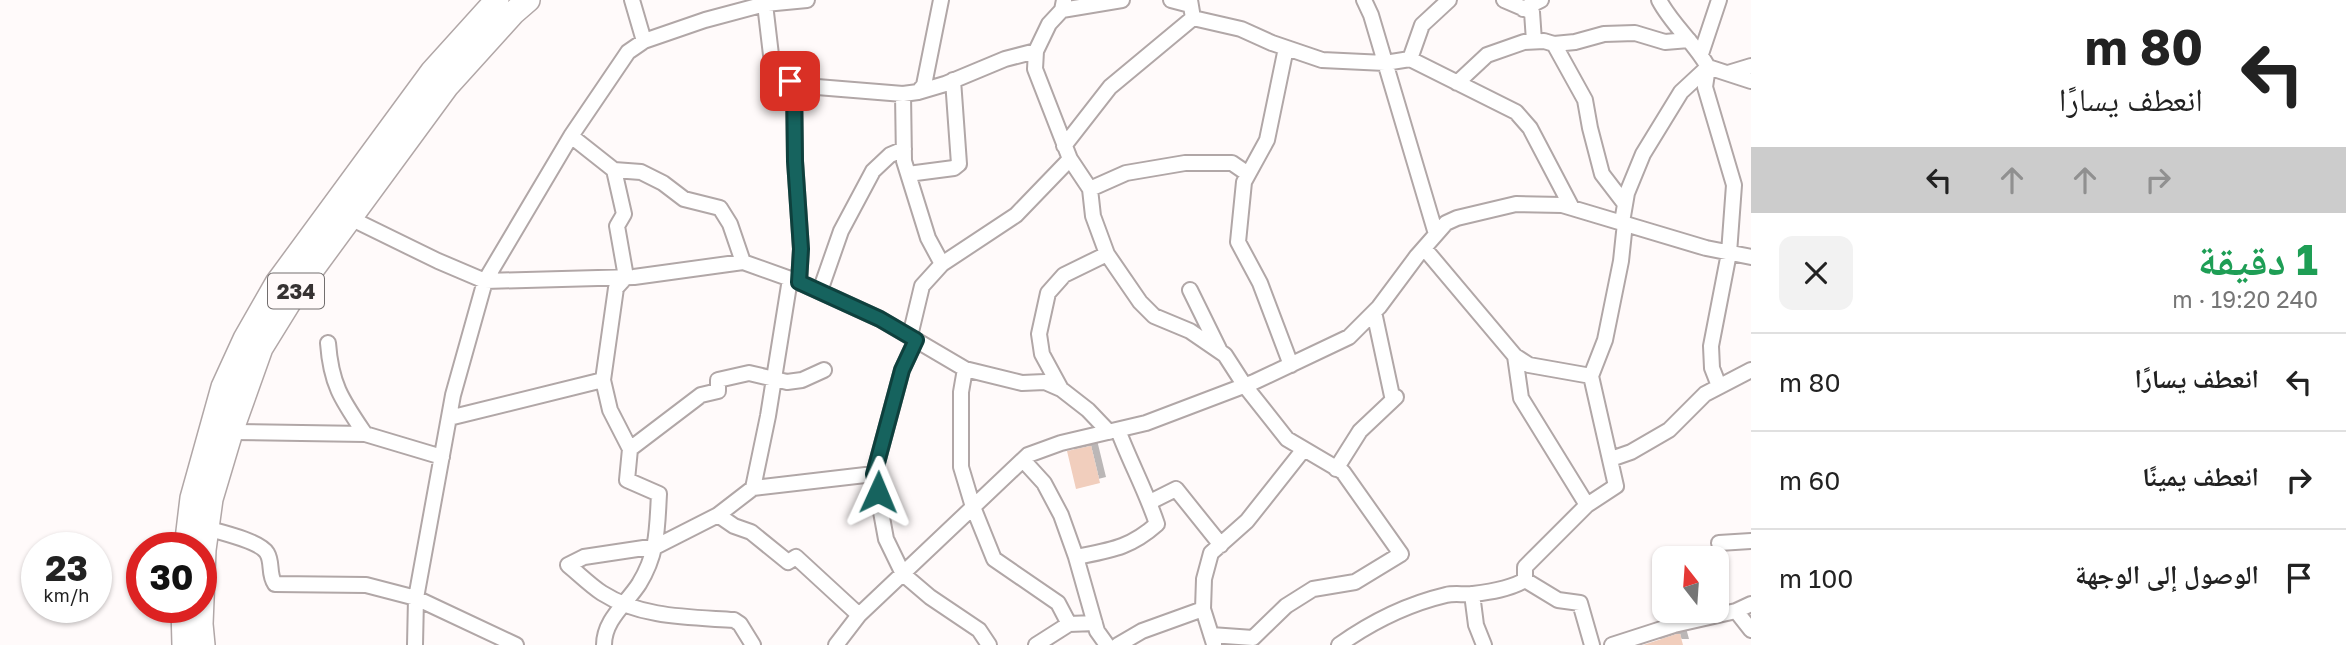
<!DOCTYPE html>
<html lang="ar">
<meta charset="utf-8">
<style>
:root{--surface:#fff;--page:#f2f2f2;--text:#222;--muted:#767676;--line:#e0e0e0}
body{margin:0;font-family:"Golos Text","Noto Naskh Arabic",sans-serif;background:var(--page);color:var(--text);direction:rtl;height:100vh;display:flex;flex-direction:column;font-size:26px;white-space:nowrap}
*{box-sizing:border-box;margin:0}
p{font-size:23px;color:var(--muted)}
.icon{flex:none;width:38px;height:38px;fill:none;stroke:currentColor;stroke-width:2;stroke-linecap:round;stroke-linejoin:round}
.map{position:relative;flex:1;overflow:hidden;direction:ltr}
.panel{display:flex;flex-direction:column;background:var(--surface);width:595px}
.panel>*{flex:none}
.guide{background:#fff;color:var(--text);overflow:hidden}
.needle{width:46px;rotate:343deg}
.tools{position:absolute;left:1652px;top:546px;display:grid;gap:14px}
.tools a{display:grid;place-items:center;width:77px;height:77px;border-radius:14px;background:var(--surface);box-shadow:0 2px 5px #0004;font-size:35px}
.speed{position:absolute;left:21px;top:532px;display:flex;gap:14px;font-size:35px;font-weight:700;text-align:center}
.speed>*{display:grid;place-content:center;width:91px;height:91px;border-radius:50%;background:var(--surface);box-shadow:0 2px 5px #0004;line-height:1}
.speed small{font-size:18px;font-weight:400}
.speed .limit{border:10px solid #d22;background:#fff;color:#111}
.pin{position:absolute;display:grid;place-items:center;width:60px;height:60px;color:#fff;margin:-30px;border-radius:14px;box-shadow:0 4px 10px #0006}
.me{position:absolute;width:77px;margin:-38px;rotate:1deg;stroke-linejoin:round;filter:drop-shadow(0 0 5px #0008)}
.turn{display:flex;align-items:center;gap:24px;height:147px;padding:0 28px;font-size:32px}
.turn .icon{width:91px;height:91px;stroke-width:2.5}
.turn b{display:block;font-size:49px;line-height:60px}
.lanes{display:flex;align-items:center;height:66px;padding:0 28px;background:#0003;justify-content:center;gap:35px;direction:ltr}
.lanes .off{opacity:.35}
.round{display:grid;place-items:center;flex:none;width:74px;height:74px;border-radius:14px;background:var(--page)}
.summary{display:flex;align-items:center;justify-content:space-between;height:119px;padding:0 28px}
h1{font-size:42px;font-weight:700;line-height:52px;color:#1e9e55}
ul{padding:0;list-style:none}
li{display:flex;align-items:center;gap:21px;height:98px;padding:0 28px;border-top:2px solid var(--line)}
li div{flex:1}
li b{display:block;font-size:26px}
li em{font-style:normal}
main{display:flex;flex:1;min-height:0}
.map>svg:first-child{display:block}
</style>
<main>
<section class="panel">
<div class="guide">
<div class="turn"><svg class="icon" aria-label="left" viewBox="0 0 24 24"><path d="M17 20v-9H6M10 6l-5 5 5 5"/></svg><div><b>80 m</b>انعطف يسارًا</div></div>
<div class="lanes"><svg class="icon" aria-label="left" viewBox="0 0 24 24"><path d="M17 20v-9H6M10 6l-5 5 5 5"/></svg><svg class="icon off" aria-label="ahead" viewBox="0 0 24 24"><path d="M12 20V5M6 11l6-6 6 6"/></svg><svg class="icon off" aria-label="ahead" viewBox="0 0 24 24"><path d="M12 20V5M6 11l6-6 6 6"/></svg><svg class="icon off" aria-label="right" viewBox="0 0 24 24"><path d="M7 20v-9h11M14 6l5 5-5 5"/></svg></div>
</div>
<div class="summary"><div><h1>1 دقيقة</h1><p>240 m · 19:20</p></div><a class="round"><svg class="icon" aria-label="close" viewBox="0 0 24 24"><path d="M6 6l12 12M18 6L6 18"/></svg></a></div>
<ul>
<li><svg class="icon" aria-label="left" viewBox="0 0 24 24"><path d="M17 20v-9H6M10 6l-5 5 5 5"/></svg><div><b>انعطف يسارًا</b></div><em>80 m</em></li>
<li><svg class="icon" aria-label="right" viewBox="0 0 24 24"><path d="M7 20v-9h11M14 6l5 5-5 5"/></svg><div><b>انعطف يمينًا</b></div><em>60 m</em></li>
<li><svg class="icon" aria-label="arrive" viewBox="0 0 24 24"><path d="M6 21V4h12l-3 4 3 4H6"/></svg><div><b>الوصول إلى الوجهة</b></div><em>100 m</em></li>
</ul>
</section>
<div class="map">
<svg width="1751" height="645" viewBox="0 0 1751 645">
<defs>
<filter id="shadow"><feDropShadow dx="6" dy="-6" stdDeviation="0" flood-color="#0004"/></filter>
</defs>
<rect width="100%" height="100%" fill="#fffafa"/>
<path fill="#f1cebd" filter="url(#shadow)" d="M1091 446 1100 483 1076 489 1067 451Z
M1680 634 1683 645H1643L1677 634Z"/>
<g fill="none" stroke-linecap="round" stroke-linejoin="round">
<defs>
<path id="minor" d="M1064 0 1062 10 1049 24 1036 51 1035 69 1070 159 1090 189 1093 216 1107 254 1140 302 1154 316 1190 331 1225 355 1245 386 1287 439 1343 472 1401 554 1355 582 1313 589 1286 606 1253 638 1211 635
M1171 0 1190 5
M1190 0 1193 18 1241 29 1272 43 1322 60 1385 63 1410 59 1516 112 1530 128 1572 208
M1364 0 1371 15 1436 234
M1504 0 1532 12 1534 41
M1659 0C1672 25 1695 43 1708 67L1751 81
M765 4 771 55 776 69 790 81 817 87 903 94 918 92 945 84 1005 59 1036 51
M1523 9 1541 0
M1062 10 1122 0
M644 41 705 20 765 4 807 0
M1554 44 1585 100 1590 128 1602 174 1625 204
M1286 48 1267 140 1244 182 1238 242 1260 283 1291 365
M1701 54 1719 0
M1410 59 1422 25 1449 0
M1708 67 1705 87 1734 185 1729 253 1711 346 1712 368 1719 386
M1728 73 1751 66
M794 82 795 161 801 249 799 282
M1457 83 1487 55 1524 42 1544 41 1554 44 1575 42 1604 34 1635 33 1665 42 1689 40
M918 92 924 85 941 0
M903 94 904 161 928 238 942 264
M571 136 614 170 641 172 663 183 684 199 720 208 730 224 743 262
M1064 146 1110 87 1193 18
M614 170 624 214 617 226 626 277 616 288 603 380 610 410 630 449 701 395 718 391V380L749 373 787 382 802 380 824 370
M908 174 954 168 959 164 953 80
M1090 189 1126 173 1185 163H1232L1248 174
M350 218 438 261 485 281 634 277 743 262 799 282 880 319 965 369 1022 383 1045 382 1061 389 1088 410 1109 432
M1622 222 1627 193 1643 154 1681 92 1708 67
M1424 248 1515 356 1529 365 1591 376
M1190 290 1219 349
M820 291 841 231 873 171 890 155 904 149
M910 336 922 286 942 264 1016 215 1070 159
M916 340 902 370 874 474 886 539 903 574 930 597 979 630 989 645
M328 343C331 385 342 400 365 434
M965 369 961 392V467L973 507 994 559 1058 603 1069 624
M1061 389 1042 354 1039 334 1048 293 1064 275 1107 254
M449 418 603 380
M231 432 365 434 442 457
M1611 459 1631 452 1669 430 1705 394 1751 370
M1023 460 1044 483 1061 515 1076 557 1097 631 1107 645
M1336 469 1360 431 1396 397 1392 396 1374 312
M753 488 768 416 790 279
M1150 502 1176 489 1221 545
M1587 505 1616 486 1591 376 1605 340 1621 261 1625 223
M718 515 734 526 751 532 788 562 796 557 859 615
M206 528C220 532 260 541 267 553 273 563 268 574 275 584L366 585 416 598 516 645
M1719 543 1751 541
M1076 557C1111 550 1130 548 1157 524 1146 491 1130 462 1118 430
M1525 580 1558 600 1580 603 1592 645
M1472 594 1476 625 1484 645
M1736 611 1751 630
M1214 644 1203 609 1204 579 1211 553 1247 521 1304 449
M415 645 416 598 453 395 485 281 571 136 628 52 644 41 632 0
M604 645C604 620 626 604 639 584 658 553 657 529 659 494L627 480 630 449
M753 645 740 624 734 620C690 617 641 618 602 593 590 585 579 574 568 565L584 557 657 546 718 515 753 488 874 474
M836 645 859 615 1028 455 1061 443 1146 423 1254 382 1349 337 1379 307 1417 256 1446 223 1457 218 1516 204 1562 205 1706 248 1751 257
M1036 645 1069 624 1095 623
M1118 645 1142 631 1203 609
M1339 645C1370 623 1408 604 1446 595 1454 593 1464 595 1473 594 1489 592 1511 589 1525 580V567L1587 505 1521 398 1515 356
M1612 645 1674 625 1736 611 1751 604"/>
<path id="primary" d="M186 548 192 498 223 387 245 339 277 283 432 72 497 0
M183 607 184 645
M203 645 201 624 204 550 211 499 231 432 261 348 295 293 447 86 513 13 528 0"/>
</defs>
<use href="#minor" stroke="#b1a7a7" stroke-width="18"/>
<use href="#primary" stroke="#b1a7a7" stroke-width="26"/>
<use href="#minor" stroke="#fff" stroke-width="14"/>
<use href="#primary" stroke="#fff" stroke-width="23"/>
</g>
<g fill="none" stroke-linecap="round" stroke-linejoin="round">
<defs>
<path id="route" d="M790 81 794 82 795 161 801 249 799 282 880 319 916 340 902 370 874 474 878 492"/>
</defs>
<use href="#route" stroke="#0e403d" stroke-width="18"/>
<use href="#route" stroke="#16635e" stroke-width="12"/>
</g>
<g text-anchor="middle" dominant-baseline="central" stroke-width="5" stroke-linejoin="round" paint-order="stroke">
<rect fill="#fffafa" stroke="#726e6e" stroke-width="2" x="268" y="273.5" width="56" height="35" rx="5"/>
<g font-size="21" font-weight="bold" fill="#363232">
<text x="296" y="291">234</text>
</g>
</g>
</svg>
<div class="tools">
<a><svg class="needle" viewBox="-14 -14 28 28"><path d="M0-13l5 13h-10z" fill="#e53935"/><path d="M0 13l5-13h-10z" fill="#767676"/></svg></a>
</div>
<div class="speed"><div>23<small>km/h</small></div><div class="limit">30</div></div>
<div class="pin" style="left:790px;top:81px;background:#d93025"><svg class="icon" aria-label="arrive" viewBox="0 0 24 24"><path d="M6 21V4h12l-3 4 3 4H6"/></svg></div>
<svg class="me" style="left:878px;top:492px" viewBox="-20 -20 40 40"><path d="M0-17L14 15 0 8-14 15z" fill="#16635e" stroke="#fff" stroke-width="4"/></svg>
</div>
</main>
